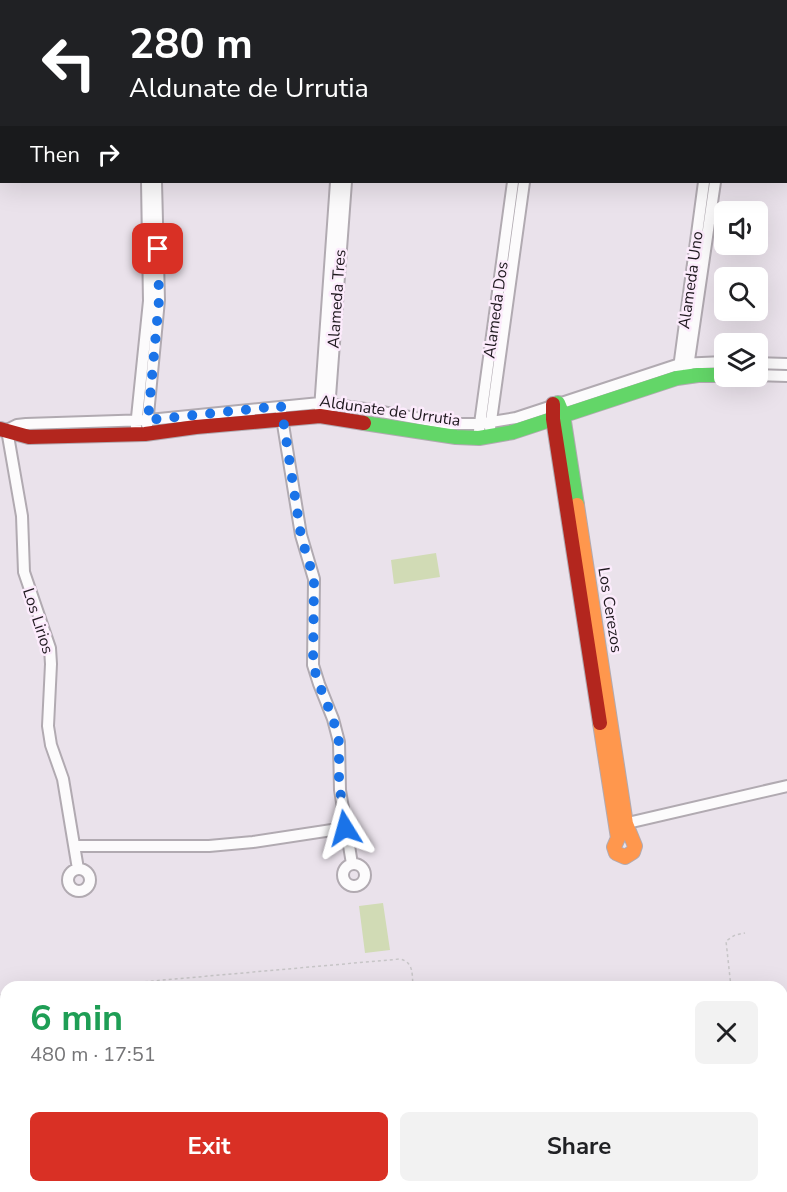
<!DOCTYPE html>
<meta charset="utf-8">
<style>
:root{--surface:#fff;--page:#f2f2f2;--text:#202124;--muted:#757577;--accent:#d93025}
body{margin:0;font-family:"Nunito Sans",sans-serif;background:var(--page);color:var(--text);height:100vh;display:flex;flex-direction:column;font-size:22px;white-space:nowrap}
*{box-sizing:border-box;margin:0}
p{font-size:20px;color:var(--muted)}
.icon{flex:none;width:33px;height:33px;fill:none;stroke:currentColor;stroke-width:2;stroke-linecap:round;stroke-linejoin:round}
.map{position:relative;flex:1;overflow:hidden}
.drawer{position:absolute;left:0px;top:981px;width:788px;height:212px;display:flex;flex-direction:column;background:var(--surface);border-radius:18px 18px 0 0;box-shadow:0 6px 24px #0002}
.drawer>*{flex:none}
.top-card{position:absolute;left:0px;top:0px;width:788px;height:183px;box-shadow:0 6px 24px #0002;background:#202124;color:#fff;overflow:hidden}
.fabs{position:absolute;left:714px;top:201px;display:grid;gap:12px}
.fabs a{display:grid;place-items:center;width:54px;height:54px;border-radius:9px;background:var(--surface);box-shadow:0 6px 24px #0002;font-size:30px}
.pin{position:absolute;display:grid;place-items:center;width:51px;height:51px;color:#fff;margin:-26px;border-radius:12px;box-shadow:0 3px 9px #0006}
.me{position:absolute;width:66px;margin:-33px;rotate:352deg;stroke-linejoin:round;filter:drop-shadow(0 0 4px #0008)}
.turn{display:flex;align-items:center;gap:21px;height:126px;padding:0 30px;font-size:27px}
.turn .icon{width:78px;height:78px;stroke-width:2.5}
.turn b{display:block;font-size:42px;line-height:51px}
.then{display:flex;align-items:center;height:57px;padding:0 30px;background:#0003;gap:12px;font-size:22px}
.round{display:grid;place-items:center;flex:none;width:63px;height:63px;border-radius:9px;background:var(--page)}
.summary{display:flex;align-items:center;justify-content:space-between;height:102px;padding:0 30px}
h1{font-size:36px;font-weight:700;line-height:45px;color:#1e9e55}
.cta{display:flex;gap:12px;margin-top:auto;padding:12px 30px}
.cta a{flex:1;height:69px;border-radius:9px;background:var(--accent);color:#fff;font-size:24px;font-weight:700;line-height:69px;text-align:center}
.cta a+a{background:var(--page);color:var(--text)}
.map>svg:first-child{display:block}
</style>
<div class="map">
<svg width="787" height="1192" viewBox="0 0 787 1192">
<rect width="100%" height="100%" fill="#eae2eb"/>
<path fill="#d1dbb5" d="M436 553 440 577 394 584 391 560Z
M383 903 390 950 365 953 359 906Z"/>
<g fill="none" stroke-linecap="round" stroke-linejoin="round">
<defs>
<path id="street" d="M142 0V2
M152 0V2
M348 2V0
M358 2V0
M539 2V0
M550 2V0
M729 2V0
M741 2V0
M758 363 787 364
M688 367 715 182
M679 368 704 182
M758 375 787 376
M320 409 336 182
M329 410 346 182
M281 412 301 535 314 579 313 665 319 684 333 719 339 742 340 790 352 864
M147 425 159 300 156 182
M136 427 149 301 147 182
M490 428 524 182
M479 431 513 182
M619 825 787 786
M75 846H209L253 842 345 828
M343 875a11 11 0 1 1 22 0a11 11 0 1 1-22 0Z
M78 869 63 779 51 745 48 726 51 664 50 648 24 572 22 516 7 430 17 425 26 424 149 420 320 403 365 409 448 424H479L516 418 680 364 724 362
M68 880a11 11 0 1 1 22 0a11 11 0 1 1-22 0Z"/>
<path id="fast" d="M558 403 563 415 577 505
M364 423 456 437 479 438 513 432 677 378 698 375H724"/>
<path id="slow" d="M577 505 626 824 635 846 633 852 625 857 616 853 614 847 618 838 600 723"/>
<path id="jam" d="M553 404V419L600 723
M0 429 29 437 145 434 196 427 320 416 364 423"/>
</defs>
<use href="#street" stroke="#b1aab1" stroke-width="14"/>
<use href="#fast" stroke="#b1aab1" stroke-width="16"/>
<use href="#slow" stroke="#b1aab1" stroke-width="16"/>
<use href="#jam" stroke="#b1aab1" stroke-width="16"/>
<path stroke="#c7c5c7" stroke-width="1.5" stroke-dasharray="3 3" stroke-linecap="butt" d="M85 987 400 959C414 962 412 975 413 987
M731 987 726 941 735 935 745 933
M0 995 6 994
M0 1021 6 1040
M0 1061 6 1080
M39 1186 41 1192
M52 1186 53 1192
M435 1186 436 1192
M752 1186 753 1192"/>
<use href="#street" stroke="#fcfbfc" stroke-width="10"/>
<use href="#fast" stroke="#63d668" stroke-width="14"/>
<use href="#slow" stroke="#ff974d" stroke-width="14"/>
<use href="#jam" stroke="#b3261e" stroke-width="14"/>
</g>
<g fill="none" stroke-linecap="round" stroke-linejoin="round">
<path stroke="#1a73e8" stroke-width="10" stroke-dasharray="0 18" d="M158 249 159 300 148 420 281 406 301 536 314 579 313 665 319 684 333 719 339 742V781L345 828"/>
</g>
<g text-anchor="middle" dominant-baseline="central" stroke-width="5" stroke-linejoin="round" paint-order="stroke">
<g font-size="16" fill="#1e181e" stroke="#fcebfc">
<text transform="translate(691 280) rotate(-82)">Alameda Uno</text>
<text transform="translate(337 299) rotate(-86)">Alameda Tres</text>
<text transform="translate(496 310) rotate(-82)">Alameda Dos</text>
<text transform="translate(390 411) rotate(8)">Aldunate de Urrutia</text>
<text transform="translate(610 610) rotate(81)">Los Cerezos</text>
<text transform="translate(38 621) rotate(72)">Los Lirios</text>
</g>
</g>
</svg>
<div class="fabs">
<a><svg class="icon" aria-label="sound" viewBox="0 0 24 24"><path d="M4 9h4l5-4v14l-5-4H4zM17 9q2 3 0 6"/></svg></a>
<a><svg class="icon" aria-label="search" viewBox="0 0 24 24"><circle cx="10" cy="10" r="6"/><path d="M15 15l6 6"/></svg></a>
<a><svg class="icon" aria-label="layers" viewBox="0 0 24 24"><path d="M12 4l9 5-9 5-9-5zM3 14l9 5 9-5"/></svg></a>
</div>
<div class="pin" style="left:158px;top:249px;background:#d93025"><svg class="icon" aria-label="arrive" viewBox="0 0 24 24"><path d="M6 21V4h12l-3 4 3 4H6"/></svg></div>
<svg class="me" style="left:345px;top:828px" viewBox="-20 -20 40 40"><path d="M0-17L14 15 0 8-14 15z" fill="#1a73e8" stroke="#fff" stroke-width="4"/></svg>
<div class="top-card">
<div class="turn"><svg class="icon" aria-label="left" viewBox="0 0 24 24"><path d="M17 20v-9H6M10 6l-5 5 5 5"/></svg><div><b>280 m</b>Aldunate de Urrutia</div></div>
<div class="then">Then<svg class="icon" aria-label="right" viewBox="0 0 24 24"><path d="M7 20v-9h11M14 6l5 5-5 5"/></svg></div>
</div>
<section class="drawer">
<div class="summary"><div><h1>6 min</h1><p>480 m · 17:51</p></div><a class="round"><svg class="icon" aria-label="close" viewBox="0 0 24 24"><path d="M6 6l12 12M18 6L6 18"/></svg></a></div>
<div class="cta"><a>Exit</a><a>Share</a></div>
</section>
</div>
